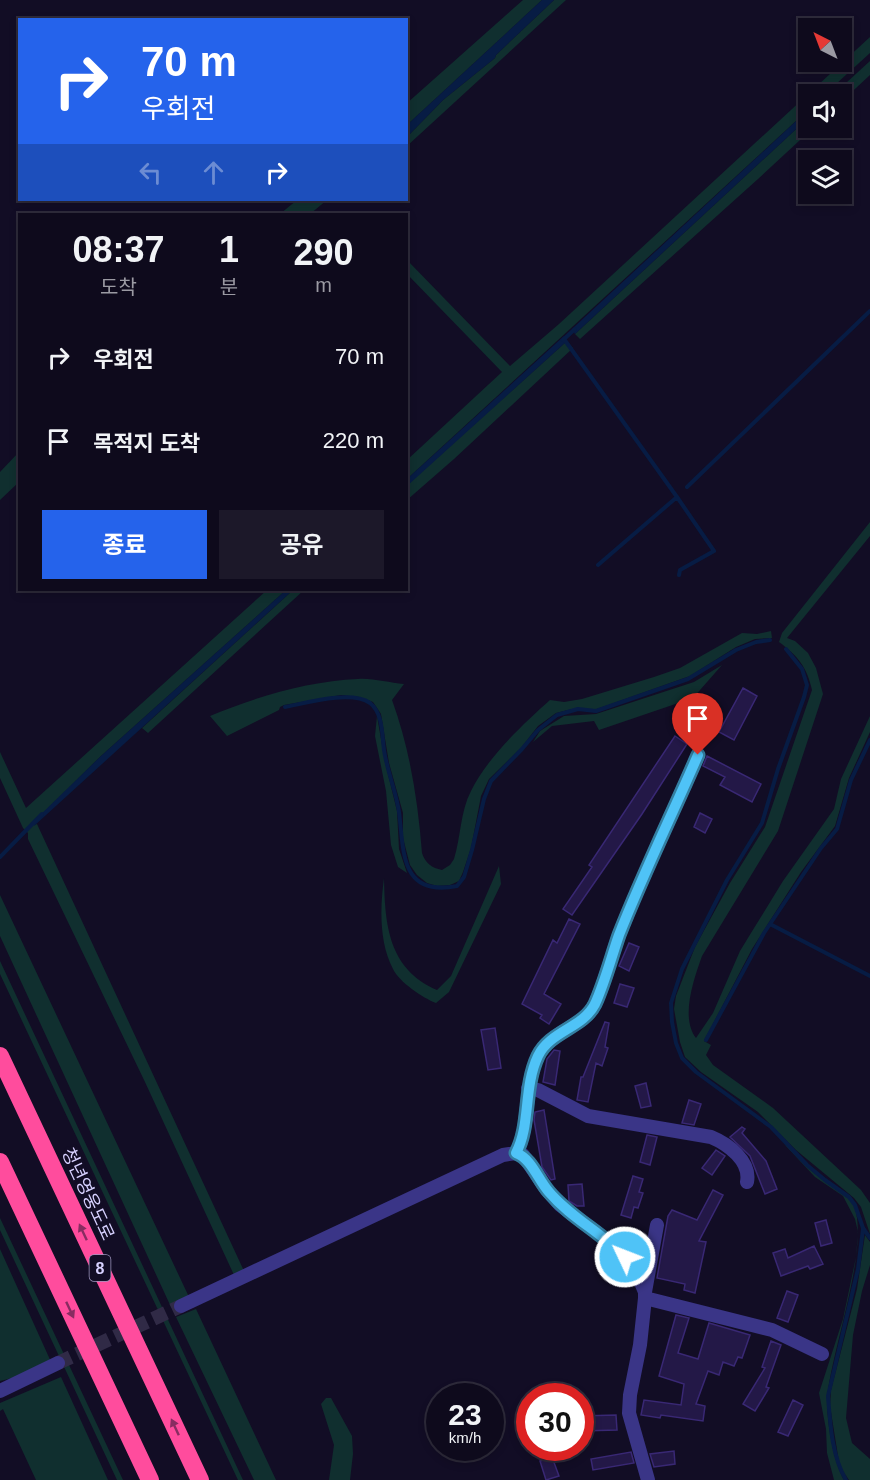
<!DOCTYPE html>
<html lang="ko">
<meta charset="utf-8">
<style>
:root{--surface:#0e0a1c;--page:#1c1829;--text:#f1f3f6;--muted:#9b9aa3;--line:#2e2b3b;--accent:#2563eb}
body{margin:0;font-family:Helvetica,"Noto Sans KR",sans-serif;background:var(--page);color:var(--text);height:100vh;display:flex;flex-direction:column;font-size:22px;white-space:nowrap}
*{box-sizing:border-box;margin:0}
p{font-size:20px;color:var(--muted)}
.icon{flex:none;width:33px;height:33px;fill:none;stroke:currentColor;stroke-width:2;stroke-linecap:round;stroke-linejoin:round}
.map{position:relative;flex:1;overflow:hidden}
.panel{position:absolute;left:18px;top:213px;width:390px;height:378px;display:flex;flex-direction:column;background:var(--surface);border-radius:0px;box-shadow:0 3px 9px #0003,0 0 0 2px var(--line)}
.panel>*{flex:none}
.top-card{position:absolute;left:18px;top:18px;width:390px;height:183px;border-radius:0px;box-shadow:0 3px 9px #0003,0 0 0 2px var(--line);background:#2563eb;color:#fff;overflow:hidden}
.needle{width:39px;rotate:318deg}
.buttons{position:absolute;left:798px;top:18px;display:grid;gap:12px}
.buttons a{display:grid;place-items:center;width:54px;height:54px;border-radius:0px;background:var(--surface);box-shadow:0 3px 9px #0003,0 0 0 2px var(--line);font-size:30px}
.speed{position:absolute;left:426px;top:1383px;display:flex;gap:12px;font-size:30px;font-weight:700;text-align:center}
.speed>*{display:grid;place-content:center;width:78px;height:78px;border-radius:50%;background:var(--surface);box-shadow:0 3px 9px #0003,0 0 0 2px var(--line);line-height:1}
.speed small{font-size:15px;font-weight:400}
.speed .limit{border:9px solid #d22;background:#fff;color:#111}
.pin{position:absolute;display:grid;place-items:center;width:51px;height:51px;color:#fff;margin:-62px -26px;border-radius:50% 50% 50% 0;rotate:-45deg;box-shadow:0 0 6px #0007}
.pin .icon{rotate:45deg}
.me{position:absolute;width:66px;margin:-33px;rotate:313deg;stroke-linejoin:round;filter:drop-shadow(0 0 4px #0008)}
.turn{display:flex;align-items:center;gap:21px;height:126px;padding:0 24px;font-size:27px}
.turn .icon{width:78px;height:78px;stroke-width:2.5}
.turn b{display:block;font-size:42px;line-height:51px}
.lanes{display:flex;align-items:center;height:57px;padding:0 24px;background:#0003;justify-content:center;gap:30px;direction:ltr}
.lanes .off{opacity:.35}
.eta{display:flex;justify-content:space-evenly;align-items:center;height:102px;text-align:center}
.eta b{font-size:36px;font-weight:700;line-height:42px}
.cta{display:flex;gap:12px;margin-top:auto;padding:12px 24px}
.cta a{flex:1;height:69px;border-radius:0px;background:var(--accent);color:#fff;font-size:24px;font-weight:700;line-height:69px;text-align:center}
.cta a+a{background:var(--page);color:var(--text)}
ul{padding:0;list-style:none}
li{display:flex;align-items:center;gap:18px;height:84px;padding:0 24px}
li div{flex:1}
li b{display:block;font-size:22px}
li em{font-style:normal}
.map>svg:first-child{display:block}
</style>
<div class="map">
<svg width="870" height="1480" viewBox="0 0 870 1480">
<rect width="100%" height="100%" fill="#120d25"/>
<path fill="#102f2f" d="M523 0H542L407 125 406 104Z
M554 0H566L407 146V137L443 100 495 58 496 55Z
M870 37V53L825 94H808V110L407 479V460L502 372 407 274V260L510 366 559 324Z
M870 61V75L842 101V94H834Z
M808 118V128H813L758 179 580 339 575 334Z
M297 200H327L310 214H280Z
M567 341 573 348 454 459 407 500 406 486Z
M19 452V482L0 500V472Z
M870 522V536L787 638 795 641 808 653 816 668 823 694 778 831 702 956C694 979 680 1017 696 1038L713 1013 740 951 751 933 783 881 834 809 841 779 870 716V732L849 778 835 826 801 872 752 949 704 1041 711 1045 706 1055 713 1065 773 1108 861 1190 870 1203V1234L861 1207 854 1198 796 1150 758 1112 701 1072 685 1057 680 1042 674 1009 676 996 695 947 730 883 765 827 812 690C807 667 798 656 779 642L782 633Z
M267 590H286L101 756 35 821 34 825 37 824 244 1271 234 1275 145 1082 28 839V833L23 828 0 778V752L26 808Z
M293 590H304L148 733 142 728Z
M771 631 772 638 755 639 736 647 690 676 597 709H572L556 713 538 726 521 748 489 779 481 796 471 848 463 872 459 881 450 885 437 886 427 883 417 875 410 865 403 838V813L389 763 381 714 373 702 359 697 341 695 284 705 280 707 279 710 227 736 210 716C255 697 309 681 358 679 373 678 389 683 404 684L392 700C410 749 418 802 422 853 425 863 432 868 442 870L450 865 454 859C461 837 460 812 471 791 487 758 523 724 550 700L564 702 582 699 654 677 680 668 742 633 757 634Z
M722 665 693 698 599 730 594 721 552 726 533 742 540 731 564 716 596 714 694 682Z
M377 716 385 762 397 811 399 849 407 873 398 867 391 845 386 791 375 736Z
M499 866 501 884 449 992 436 1003C423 998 399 982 393 969 379 942 380 908 384 878 385 924 388 969 437 990L451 976Z
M0 895 189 1297 171 1307 0 936Z
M0 961 243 1480H238L0 974Z
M785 1145C798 1152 807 1167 818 1176 830 1186 847 1192 854 1205 870 1249 831 1350 827 1400 827 1422 833 1461 844 1480H834L833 1476 827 1453 826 1429 819 1393 843 1319 856 1257 858 1232 855 1219 843 1196 815 1177Z
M0 1218 123 1480H117L0 1230Z
M865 1235 870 1242V1265L862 1291 853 1335 846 1418 852 1443 870 1459V1480H849L842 1470 839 1462 830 1406 831 1390 857 1289Z
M0 1249 52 1364 33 1373 0 1381Z
M196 1309 276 1480H254L176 1317Z
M61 1377 108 1480H36L3 1409 0 1411V1403Z
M326 1398H331L352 1436 353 1454 350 1480H329L334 1445 321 1404Z"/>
<path fill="#071c44" d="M542 0H554L496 55 495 58 443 100 407 137V125Z
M808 110V118L575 334 572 329Z
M564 336 567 341 407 486V479Z
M286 590H293L34 826V821L101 756Z"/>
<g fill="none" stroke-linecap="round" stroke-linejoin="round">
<path stroke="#071c44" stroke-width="4" d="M564 339 677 497 598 565
M563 340 575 329
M687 487 870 311
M677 497 714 551 680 570 679 575
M786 649 802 669 807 685 804 697 778 769 762 823 727 880 682 969 671 1003 672 1022 676 1043 682 1058 696 1072 771 1127 807 1165 825 1180 849 1197 855 1205 863 1228 870 1238
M285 707C306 703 351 690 370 703 383 713 382 735 384 750 387 771 396 791 399 812 404 852 400 897 457 886L464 877 472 850 484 799 491 781 522 749 538 730 557 715 578 709 596 711 688 679 736 650 756 642 770 640
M0 857 42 814
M770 924 870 976
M706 1040 764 933 821 848 837 829 851 780 870 740
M846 1480C832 1457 830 1423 828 1396L858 1269 863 1229"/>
</g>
<path fill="#231847" stroke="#392874" stroke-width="1.5" d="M743 688 757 696 734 740 719 732Z
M675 736 687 744 642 814 572 915 563 909 592 867 589 865Z
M707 756 761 784 752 802 720 785 725 777 703 766Z
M700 813 712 819 705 833 694 827Z
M569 919 580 924 544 994 561 1004 549 1024 540 1018 542 1015 522 1004 553 940 557 943Z
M629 943 639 947 629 971 619 966Z
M620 984 634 988 627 1007 614 1003Z
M605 1022 609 1023 605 1047 608 1048 602 1066 596 1063 588 1102 577 1100 581 1077H583Z
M495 1028 501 1068 488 1070 481 1030Z
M554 1050 560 1051 555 1085 543 1082 547 1059Z
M646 1083 651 1106 641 1108 635 1086Z
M689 1100 701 1104 694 1125 682 1123Z
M544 1110 555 1179 551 1180 542 1167 534 1120 535 1112Z
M742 1127 745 1129 742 1133 766 1161 777 1189 765 1194 750 1156 730 1137Z
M647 1135 657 1137 650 1165 640 1162Z
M716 1150 725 1156 712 1175 702 1168Z
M633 1176 643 1179 639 1192 643 1193 638 1208 634 1207 631 1218 621 1215Z
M582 1184 584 1206H577L569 1201 568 1185Z
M713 1190 723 1195 699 1241 706 1242 695 1293 684 1290 685 1284 657 1278 668 1216 672 1210 697 1220Z
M826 1220 832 1243 821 1246 815 1223Z
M814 1246 823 1264 810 1269 808 1266 781 1276 773 1253 785 1249 788 1258Z
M787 1291 798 1295 788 1322 777 1318Z
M676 1315 689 1318 678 1353 698 1359 709 1323 750 1335 742 1358 738 1357 734 1366 723 1362 719 1375 708 1371 696 1404 705 1406 703 1421 661 1415 660 1418 641 1415 644 1400 681 1405 684 1384 659 1376Z
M771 1341 781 1345 766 1387 769 1388 755 1411 743 1404 765 1368 762 1367Z
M793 1400 803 1405 788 1436 778 1432Z
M616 1415 617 1430 580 1431V1416Z
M674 1451 675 1464 654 1467 650 1454Z
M631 1452 634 1463 593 1470 591 1459Z
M552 1457 559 1476 546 1480 540 1461Z"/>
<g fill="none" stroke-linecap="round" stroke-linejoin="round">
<path stroke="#302a46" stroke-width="14" stroke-dasharray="14 7" stroke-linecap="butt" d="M58 1363 181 1306"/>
<path stroke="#3a3587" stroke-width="14" d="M528 1088 538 1090 588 1116 711 1137C728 1144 751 1161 747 1182
M516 1153C531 1125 523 1088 538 1056 550 1031 583 1028 595 1004 605 982 611 958 619 935 643 874 672 815 698 755
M645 1292 657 1225
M645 1298 772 1330 822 1354
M181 1306 503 1155 516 1153 523 1155 547 1190 560 1205 612 1244 625 1257 640 1280 645 1292V1298L640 1345 630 1395 629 1413 648 1480
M0 1391 58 1363"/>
<path stroke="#ff4c9d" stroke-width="18" d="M0 1056 200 1480
M0 1162 150 1480"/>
</g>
<defs><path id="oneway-solid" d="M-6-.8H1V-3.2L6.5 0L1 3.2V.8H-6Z" transform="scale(1.5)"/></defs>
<g fill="#882c61">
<use href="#oneway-solid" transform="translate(83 1232) rotate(-115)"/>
<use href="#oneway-solid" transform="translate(70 1310) rotate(65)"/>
<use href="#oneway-solid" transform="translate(175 1427) rotate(-115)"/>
</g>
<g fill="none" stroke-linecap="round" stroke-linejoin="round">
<defs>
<path id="route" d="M625 1257C601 1232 571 1218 549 1192 538 1180 532 1159 516 1153 531 1125 523 1088 538 1056 550 1031 583 1028 595 1004 605 982 611 958 619 935 643 874 672 815 698 755"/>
</defs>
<use href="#route" stroke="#337fa1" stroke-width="15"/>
<use href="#route" stroke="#4fc3f7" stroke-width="10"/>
</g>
<g text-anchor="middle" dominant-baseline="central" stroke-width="6" stroke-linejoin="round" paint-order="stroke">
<rect fill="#120d25" stroke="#9c96be" stroke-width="1.5" x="89.5" y="1255" width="21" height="26" rx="4.5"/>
<g font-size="16" font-weight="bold" fill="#d7d1ff">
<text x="100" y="1268">8</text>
</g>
<g font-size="18" fill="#d7d1ff" stroke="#120d25">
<text transform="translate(88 1194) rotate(65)">청년영웅도로</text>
</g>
</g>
</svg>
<div class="buttons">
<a><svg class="needle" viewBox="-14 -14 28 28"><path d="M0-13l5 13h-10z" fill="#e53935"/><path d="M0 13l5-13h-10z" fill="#9b9aa3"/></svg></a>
<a><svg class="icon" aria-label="sound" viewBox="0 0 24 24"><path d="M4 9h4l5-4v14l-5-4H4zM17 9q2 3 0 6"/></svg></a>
<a><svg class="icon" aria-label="layers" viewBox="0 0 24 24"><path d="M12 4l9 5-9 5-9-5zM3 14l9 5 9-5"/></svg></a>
</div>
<div class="speed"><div>23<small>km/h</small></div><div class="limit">30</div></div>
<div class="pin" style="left:698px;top:755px;background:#d93025"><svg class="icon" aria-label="arrive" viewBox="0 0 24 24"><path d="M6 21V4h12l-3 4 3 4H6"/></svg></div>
<svg class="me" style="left:625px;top:1257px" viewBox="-20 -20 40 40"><circle r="17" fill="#4fc3f7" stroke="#fff" stroke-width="3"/><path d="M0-11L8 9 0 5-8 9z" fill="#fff"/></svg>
<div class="top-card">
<div class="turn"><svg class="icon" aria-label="right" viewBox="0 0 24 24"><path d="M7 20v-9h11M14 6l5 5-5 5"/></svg><div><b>70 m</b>우회전</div></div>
<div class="lanes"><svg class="icon off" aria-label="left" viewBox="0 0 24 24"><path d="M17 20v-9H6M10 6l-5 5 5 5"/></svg><svg class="icon off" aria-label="ahead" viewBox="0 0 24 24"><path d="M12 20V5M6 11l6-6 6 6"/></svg><svg class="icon" aria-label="right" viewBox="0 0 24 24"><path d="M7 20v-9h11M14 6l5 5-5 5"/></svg></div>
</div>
<section class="panel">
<div class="eta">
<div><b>08:37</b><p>도착</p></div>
<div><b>1</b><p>분</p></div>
<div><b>290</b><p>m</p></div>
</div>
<ul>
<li><svg class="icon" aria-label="right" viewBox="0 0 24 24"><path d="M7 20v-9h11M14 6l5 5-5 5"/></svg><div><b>우회전</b></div><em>70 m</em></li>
<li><svg class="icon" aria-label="arrive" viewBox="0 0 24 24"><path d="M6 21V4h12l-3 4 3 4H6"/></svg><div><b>목적지 도착</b></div><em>220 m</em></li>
</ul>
<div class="cta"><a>종료</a><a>공유</a></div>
</section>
</div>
